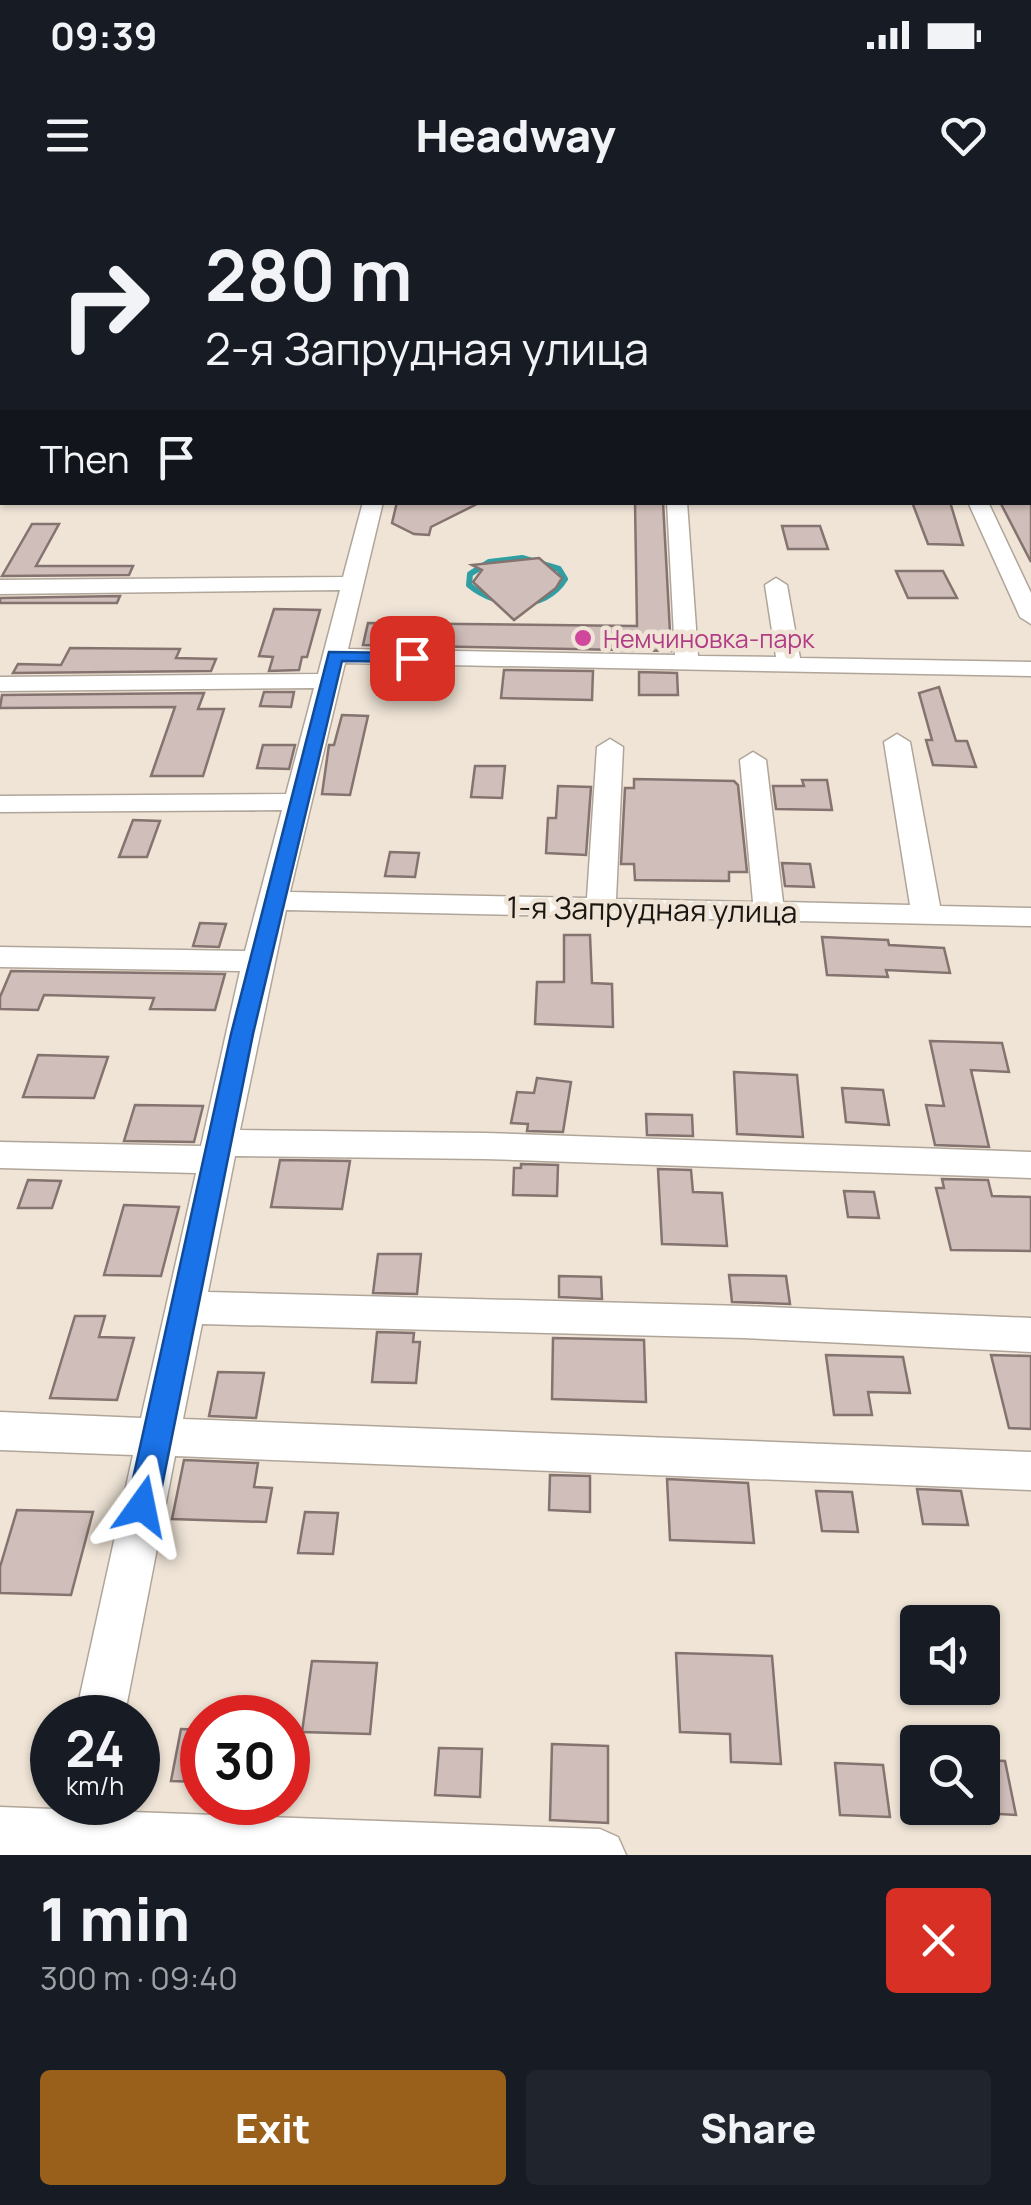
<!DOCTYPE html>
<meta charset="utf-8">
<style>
:root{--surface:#171b24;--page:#20242c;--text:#f1f3f6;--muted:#9ea1a6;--accent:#98601a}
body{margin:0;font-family:Manrope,sans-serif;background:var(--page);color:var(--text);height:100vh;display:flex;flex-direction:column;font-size:38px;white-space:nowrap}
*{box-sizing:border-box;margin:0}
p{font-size:32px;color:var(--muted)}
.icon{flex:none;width:55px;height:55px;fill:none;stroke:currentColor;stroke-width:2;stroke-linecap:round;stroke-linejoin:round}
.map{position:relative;height:1655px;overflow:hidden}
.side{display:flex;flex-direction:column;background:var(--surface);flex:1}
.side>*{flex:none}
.hud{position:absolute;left:0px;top:0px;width:1032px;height:305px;box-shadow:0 2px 8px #0004;background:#171b24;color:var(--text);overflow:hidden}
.tools{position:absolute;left:900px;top:1405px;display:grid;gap:20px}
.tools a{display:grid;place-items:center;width:100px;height:100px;border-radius:10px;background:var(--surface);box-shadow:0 2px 8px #0004;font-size:50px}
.speed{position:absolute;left:30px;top:1495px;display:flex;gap:20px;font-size:50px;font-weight:700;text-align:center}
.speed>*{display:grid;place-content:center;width:130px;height:130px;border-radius:50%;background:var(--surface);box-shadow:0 2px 8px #0004;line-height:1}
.speed small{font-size:25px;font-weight:400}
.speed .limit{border:15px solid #d22;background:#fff;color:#111}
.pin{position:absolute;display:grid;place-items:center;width:85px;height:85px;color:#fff;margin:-42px;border-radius:20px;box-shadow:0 5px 15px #0006}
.me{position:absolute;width:110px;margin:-55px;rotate:12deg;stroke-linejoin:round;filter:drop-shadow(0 0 8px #0008)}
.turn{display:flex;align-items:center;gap:35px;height:210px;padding:0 40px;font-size:45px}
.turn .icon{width:130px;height:130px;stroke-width:2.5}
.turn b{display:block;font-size:70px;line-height:85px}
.then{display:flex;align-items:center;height:95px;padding:0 40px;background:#0003;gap:20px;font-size:38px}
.round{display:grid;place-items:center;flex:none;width:105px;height:105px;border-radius:10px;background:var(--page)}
.overview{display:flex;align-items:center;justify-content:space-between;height:170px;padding:0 40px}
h1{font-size:60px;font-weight:800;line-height:75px}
.cta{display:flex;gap:20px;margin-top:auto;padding:20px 40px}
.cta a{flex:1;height:115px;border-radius:10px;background:var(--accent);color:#fff;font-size:40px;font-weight:800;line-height:115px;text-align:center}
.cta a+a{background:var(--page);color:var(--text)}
.status{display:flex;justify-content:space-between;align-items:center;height:70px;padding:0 50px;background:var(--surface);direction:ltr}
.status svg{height:28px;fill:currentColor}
header{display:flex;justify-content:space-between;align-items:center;height:130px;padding:0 40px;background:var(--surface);font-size:45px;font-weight:800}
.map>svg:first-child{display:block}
</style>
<div class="status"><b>09:39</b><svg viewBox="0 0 49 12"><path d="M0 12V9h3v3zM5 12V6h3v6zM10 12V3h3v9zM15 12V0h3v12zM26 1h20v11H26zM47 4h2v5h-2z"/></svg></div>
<header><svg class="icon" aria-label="menu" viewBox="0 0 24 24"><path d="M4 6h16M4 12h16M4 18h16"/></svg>Headway<svg class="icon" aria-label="heart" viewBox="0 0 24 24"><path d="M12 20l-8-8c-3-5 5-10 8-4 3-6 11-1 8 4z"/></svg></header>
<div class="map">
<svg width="1031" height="1655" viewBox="0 0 1031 1655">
<rect width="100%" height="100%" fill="#efe4d6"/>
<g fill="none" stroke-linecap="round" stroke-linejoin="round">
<path stroke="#2f9fa3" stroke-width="6" d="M522 358 559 369 565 379C544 413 497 408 469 385L470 374 489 362Z"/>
</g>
<path fill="#d0beba" stroke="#84736f" stroke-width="2.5" d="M397 302H481L431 327 429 335 414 334 392 323Z
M635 302H663L671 451 363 445 368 423 637 426Z
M912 302H950L963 345 928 344Z
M1000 302H1031V362Z
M32 324H59L36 366H133L129 375 2 376Z
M782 326H820L828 349H788Z
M539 358 562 378 556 388 514 420 473 382 482 370 472 365Z
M896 371H943L957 398H908Z
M120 396 117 403H0V398Z
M274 409 320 410 307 457H302L299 470 269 471 273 457 259 456Z
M70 448 180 449 176 458 216 459 211 471 13 473 18 464 61 465Z
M504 470 593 471 592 500 501 498Z
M639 472 677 473 678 495H639Z
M939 487 956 541H967L976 567 933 565 926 540H932L919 493Z
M264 492H294L291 507 260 506Z
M204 493 198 509H224L203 576H151L175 507 0 508 2 495Z
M342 515 368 516 350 595 322 594 329 545H334Z
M263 545H295L289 569 257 568Z
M475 566H505L502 598 471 597Z
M634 579 734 581 738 585 747 672H729V681L635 680 634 664H621L625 588H634Z
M802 580H827L832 610 776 609 773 586H804Z
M558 586 591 587 586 655 546 653 548 618H556Z
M133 620 160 621 147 657H119Z
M390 652 419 653 415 677 385 676Z
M782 663 810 664 814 687 785 686Z
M200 723 226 724 219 747 193 746Z
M564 735H590L592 783 612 784 613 827 535 824 537 782H564Z
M822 737 888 740 889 745 944 748 950 773 886 770 888 777 827 775Z
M11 771 225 774 215 810 150 809 154 798 44 795 38 810 0 809V797Z
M930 841 1002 843 1009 872 971 870 989 947 935 945 926 905 944 906Z
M38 855 108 857 94 898 23 897Z
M734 872 797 875 803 937 737 934Z
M537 878 571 882 563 932 527 931 528 924 511 923 517 892 534 893Z
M842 888 883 890 889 925 846 922Z
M135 905 203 906 194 942 124 941Z
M646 914 692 915 693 936 647 935Z
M280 960 350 961 342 1009 271 1007Z
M521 964 558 965 557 996 513 995 514 968H521Z
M658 969 691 970 693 992 722 993 727 1046 662 1044Z
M942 979 988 980 992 996 1031 997V1051L951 1050 936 988H944Z
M28 980 61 981 52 1008H18Z
M844 991 874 992 879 1018 848 1017Z
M124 1005 179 1007 161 1076 104 1075Z
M378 1054H421L417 1094 373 1093Z
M729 1075 786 1076 790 1104 732 1102Z
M559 1076 601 1077 602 1099 559 1097Z
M75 1116H105L99 1137 134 1138 117 1200 50 1198Z
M377 1132 414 1133 413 1142H420L416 1183 372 1182Z
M553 1138 644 1140 646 1202 552 1199Z
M826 1155 903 1157 910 1193 868 1192 872 1215H834Z
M991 1155 1031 1156V1229L1009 1228Z
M218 1172 264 1173 256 1218 209 1216Z
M184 1260 258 1263 254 1287 272 1288 266 1322 172 1319Z
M550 1275 590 1276V1312L549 1310Z
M667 1279 748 1283 754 1343 670 1340Z
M917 1289 961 1291 968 1325 923 1324Z
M816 1291 852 1292 858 1332 822 1331Z
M17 1310 93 1312 71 1395 0 1393V1367Z
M305 1312 338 1313 333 1354 298 1353Z
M676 1453 772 1456 781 1564 731 1562 730 1534 680 1532Z
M312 1461 377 1463 370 1534 302 1532Z
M181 1529 202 1530V1582L171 1581Z
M552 1544 608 1546V1623L550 1620Z
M439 1548 482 1549 480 1597 435 1595Z
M982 1560 1005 1561 1016 1615 982 1613Z
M835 1563 883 1565 890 1617 840 1615Z"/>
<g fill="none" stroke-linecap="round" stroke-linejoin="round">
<defs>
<path id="minor" d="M714 0H727L728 2H715Z
M824 0H853V1L823 2Z
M1030 50H1031V58H1030Z
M1030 84 1031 85V95L1030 94Z
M1030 183H1031V193H1030Z
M1030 252H1031V264H1030Z
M0 287H2V299H0Z
M363 302H383L348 449 675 455 667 302H687L698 456 776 457 765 385 776 378 787 385 800 458 1031 462V476L345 463 290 692 587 698 597 547 610 539 623 547 616 699 753 702 740 560 753 552 766 560 783 702 910 705 884 542 897 534 910 542 940 706 1031 708V726L286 710 240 930 485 933 1031 952V978L485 959 235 956 208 1092 744 1106 1031 1118V1152L744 1138 202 1124 183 1219 1031 1252V1290L175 1256 124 1518H75L133 1255 0 1250V1212L141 1218 196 973 0 968V942L201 946 240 771 0 767V747L245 751 282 610 0 612V596L286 594 314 488 0 491V477L318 474 340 390 0 394V380L343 377Z
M968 302H988L1031 393V424L1020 417Z
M55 1602H106L105 1611 600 1629 618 1637 626 1655H0V1607L54 1609Z"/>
<path id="major" d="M15 2 25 0
M55 2 64 0"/>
<path id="highway" d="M120 2 128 0
M0 40 2 39"/>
</defs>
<use href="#minor" stroke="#b0a599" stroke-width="3"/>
<use href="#major" stroke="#946a22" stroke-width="45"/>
<use href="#highway" stroke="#946a22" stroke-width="50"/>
<use href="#minor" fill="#fff" fill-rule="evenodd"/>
<use href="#major" stroke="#e6c180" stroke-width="42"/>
<use href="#highway" stroke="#d6982b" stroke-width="48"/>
<defs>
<path id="rail" d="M89 2 95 0"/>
</defs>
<use href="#rail" stroke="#534d46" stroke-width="5"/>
<use href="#rail" stroke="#efe4d6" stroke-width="4" stroke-dasharray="10" stroke-linecap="butt"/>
</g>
<path fill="#1a73e8" stroke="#114b97" stroke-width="2.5" d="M329 452 412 453 421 458 412 462 342 461 253 834 158 1306 153 1316 142 1320 132 1316 127 1306 231 834Z"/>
<circle fill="#d1479c" stroke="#efe4d6" stroke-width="4" cx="583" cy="438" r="10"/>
<g text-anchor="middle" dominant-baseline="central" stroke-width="9" stroke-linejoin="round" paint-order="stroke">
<g font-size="25" fill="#b23c85" stroke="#efe4d6" text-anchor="start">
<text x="603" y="438">Немчиновка-парк</text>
</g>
<g font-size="30" fill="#1a1611" stroke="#efe4d6">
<text transform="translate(652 709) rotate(1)">1-я Запрудная улица</text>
</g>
</g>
</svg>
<div class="tools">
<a><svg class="icon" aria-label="sound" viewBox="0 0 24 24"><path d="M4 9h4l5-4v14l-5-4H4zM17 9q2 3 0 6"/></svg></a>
<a><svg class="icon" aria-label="search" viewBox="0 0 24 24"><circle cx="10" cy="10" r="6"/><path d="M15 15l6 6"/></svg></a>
</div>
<div class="speed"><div>24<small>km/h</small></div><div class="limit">30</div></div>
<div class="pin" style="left:412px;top:458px;background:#d93025"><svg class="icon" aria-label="arrive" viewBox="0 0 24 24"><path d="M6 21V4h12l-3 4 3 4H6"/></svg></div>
<svg class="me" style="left:142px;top:1306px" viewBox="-20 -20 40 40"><path d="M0-17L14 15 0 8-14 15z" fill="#1a73e8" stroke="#fff" stroke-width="4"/></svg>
<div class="hud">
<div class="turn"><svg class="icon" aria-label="right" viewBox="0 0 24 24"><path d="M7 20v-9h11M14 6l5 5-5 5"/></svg><div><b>280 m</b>2-я Запрудная улица</div></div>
<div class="then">Then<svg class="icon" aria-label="arrive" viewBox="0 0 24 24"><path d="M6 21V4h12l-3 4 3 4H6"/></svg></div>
</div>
</div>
<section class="side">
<div class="overview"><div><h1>1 min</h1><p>300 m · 09:40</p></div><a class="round" style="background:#d93025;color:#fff"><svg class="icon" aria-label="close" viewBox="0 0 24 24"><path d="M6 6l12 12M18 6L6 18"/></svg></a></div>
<div class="cta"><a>Exit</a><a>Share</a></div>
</section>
